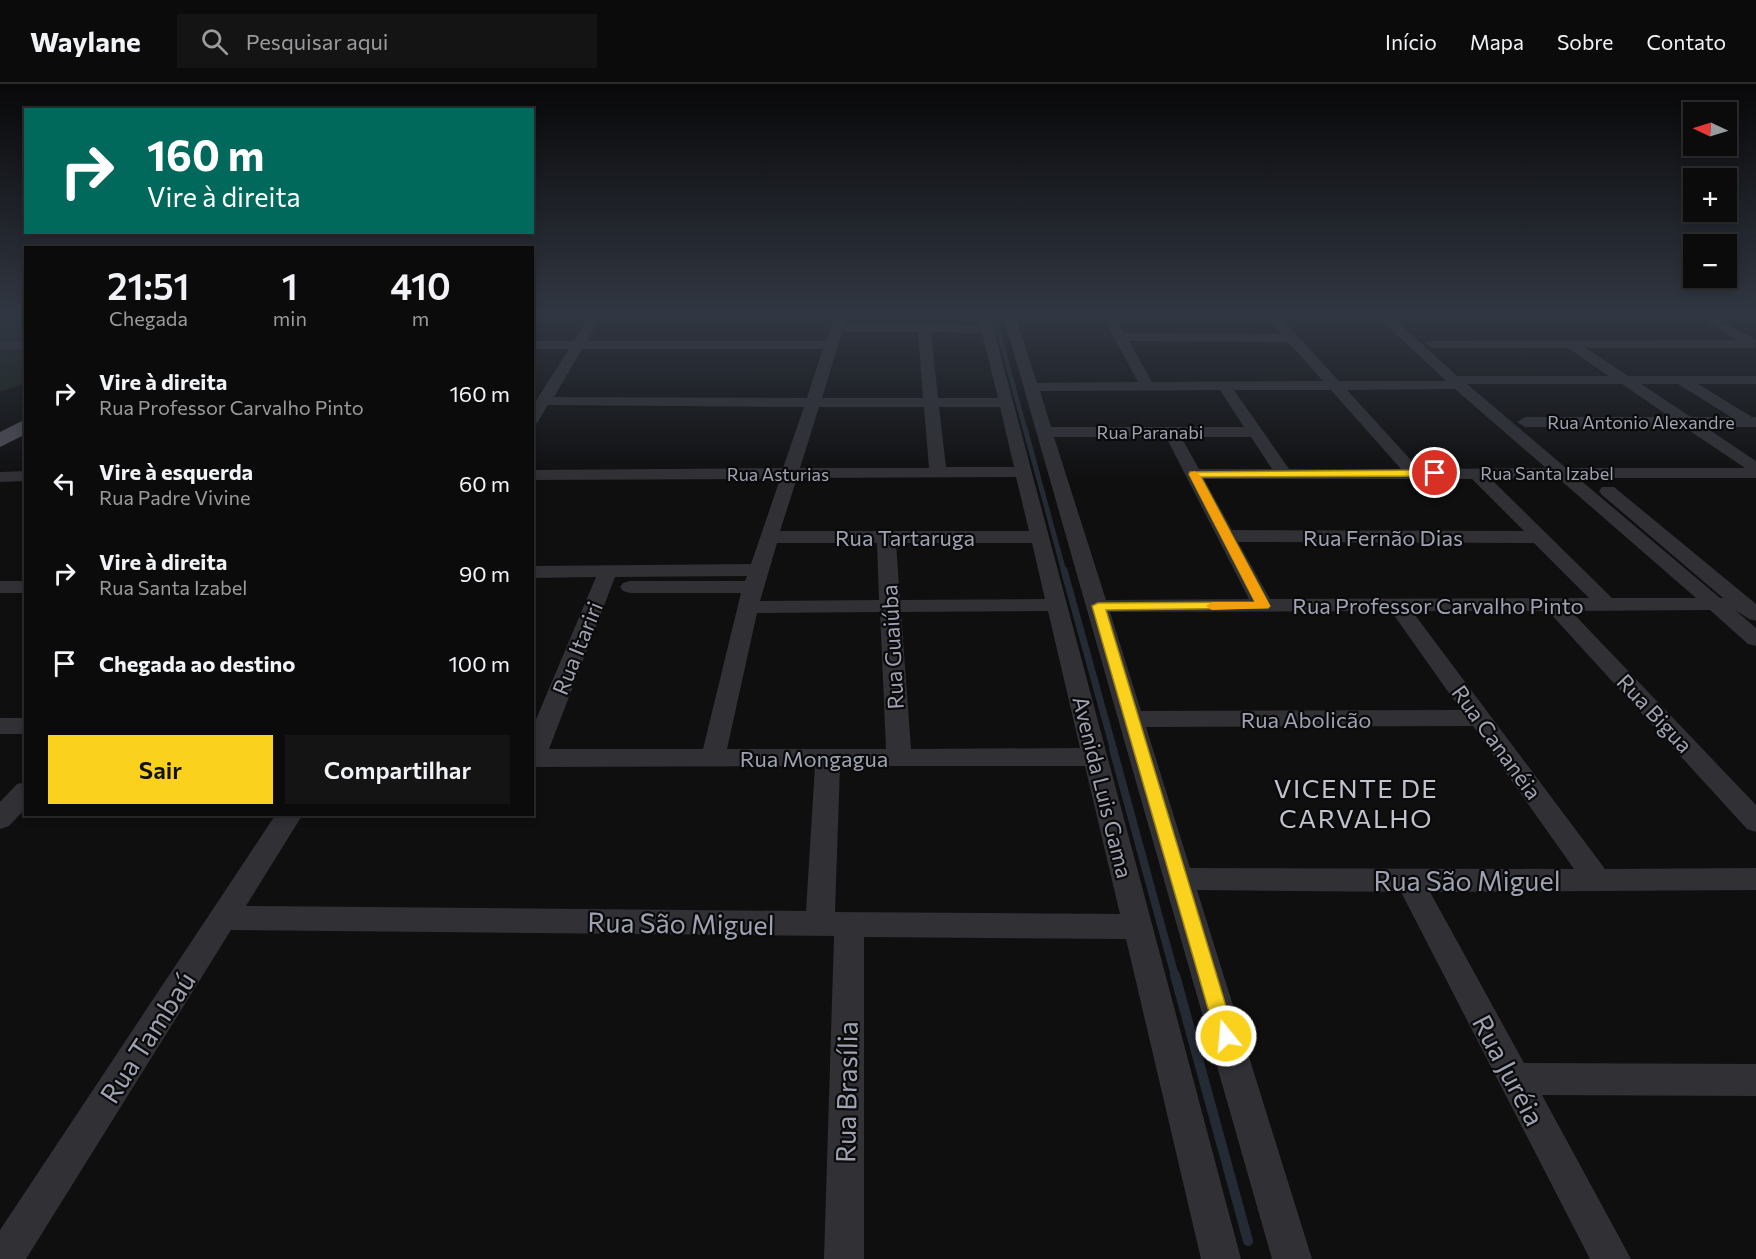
<!DOCTYPE html>
<html lang="pt">
<meta charset="utf-8">
<style>
:root{--surface:#0b0b0c;--page:#141415;--text:#f1f3f6;--muted:#9a9b9d;--line:#2b2b2d;--accent:#fad11d}
body{margin:0;font-family:Commissioner,sans-serif;background:var(--page);color:var(--text);height:100vh;display:flex;flex-direction:column;font-size:22px;white-space:nowrap}
*{box-sizing:border-box;margin:0}
p{font-size:20px;color:var(--muted)}
.icon{flex:none;width:33px;height:33px;fill:none;stroke:currentColor;stroke-width:2;stroke-linecap:round;stroke-linejoin:round}
.map{position:relative;flex:1;overflow:hidden}
.sheet{position:absolute;left:24px;top:162px;width:510px;height:570px;display:flex;flex-direction:column;background:var(--surface);border-radius:0px;box-shadow:0 3px 9px #0003,0 0 0 2px var(--line)}
.sheet>*{flex:none}
.banner{position:absolute;left:24px;top:24px;width:510px;height:126px;border-radius:0px;box-shadow:0 3px 9px #0003,0 0 0 2px var(--line);background:#00695c;color:#fff;overflow:hidden}
.needle{width:39px;rotate:274deg}
.tools{position:absolute;left:1683px;top:18px;display:grid;gap:12px}
.tools a{display:grid;place-items:center;width:54px;height:54px;border-radius:0px;background:var(--surface);box-shadow:0 3px 9px #0003,0 0 0 2px var(--line);font-size:30px}
.pin{position:absolute;display:grid;place-items:center;width:51px;height:51px;color:#fff;margin:-26px;border:3px solid #fff;border-radius:50%;box-shadow:0 2px 6px #0007}
.me{position:absolute;width:66px;margin:-33px;rotate:343deg;stroke-linejoin:round;filter:drop-shadow(0 0 4px #0008)}
.turn{display:flex;align-items:center;gap:21px;height:126px;padding:0 24px;font-size:27px}
.turn .icon{width:78px;height:78px;stroke-width:2.5}
.turn b{display:block;font-size:42px;line-height:51px}
.eta{display:flex;justify-content:space-evenly;align-items:center;height:102px;text-align:center}
.eta b{font-size:36px;font-weight:600;line-height:42px}
.action{display:flex;gap:12px;margin-top:auto;padding:12px 24px}
.action a{flex:1;height:69px;border-radius:0px;background:var(--accent);color:#111;font-size:24px;font-weight:600;line-height:69px;text-align:center}
.action a+a{background:var(--page);color:var(--text)}
ul{padding:0;list-style:none}
li{display:flex;align-items:center;gap:18px;height:90px;padding:0 24px}
li div{flex:1}
li b{display:block;font-size:22px}
li em{font-style:normal}
header{display:flex;align-items:center;gap:36px;box-sizing:border-box;height:84px;padding:0 30px;background:var(--surface);border-bottom:2px solid var(--line)}
header strong{font-size:28px}
nav{display:flex;gap:33px;margin-inline-start:auto;font-size:21px}
.search{width:420px;height:54px;background:var(--page);display:flex;align-items:center;gap:15px;box-sizing:border-box;padding:0 21px;border-radius:0px;color:var(--muted);font-size:22px}
.map>svg:first-child{display:block}
</style>
<header>
<strong>Waylane</strong>
<div class="search"><svg class="icon" aria-label="search" viewBox="0 0 24 24"><circle cx="10" cy="10" r="6"/><path d="M15 15l6 6"/></svg>Pesquisar aqui</div>
<nav><a>Início</a><a>Mapa</a><a>Sobre</a><a>Contato</a></nav>
</header>
<div class="map">
<svg width="1756" height="1175" viewBox="0 0 1756 1175">
<rect width="100%" height="100%" fill="#0f0f10"/>
<path fill="#1b231d" d="M0 231H25V299L0 308Z"/>
<g fill="none" stroke-linecap="round" stroke-linejoin="round">
<path stroke="#252b34" stroke-width="4.5" d="M994 231 1025 345"/>
<path stroke="#252b34" stroke-width="5" d="M1025 344 1064 488"/>
<path stroke="#252b34" stroke-width="7" d="M1064 486 1114 667"/>
<path stroke="#252b34" stroke-width="8" d="M1113 665 1175 892"/>
<path stroke="#252b34" stroke-width="10" d="M1175 891 1248 1157"/>
<path fill="#303035" fill-rule="evenodd" d="M590 231H602L587 257H826L835 231H847L844 240 980 241 978 231H990L1241 1175H1201L1126 855 864 853V1175H824L834 852 231 846 26 1175H0V1146L276 730H303L246 822 806 827 815 682 532 683V645L596 493 532 494V482L751 480 780 395 532 396V386L783 384 804 323 548 321 537 339 532 340V323L569 265H532V257H574ZM842 248H918L923 314H822ZM931 248 982 249 998 314H938ZM582 265H823L807 314 554 313ZM819 323H924L929 384H800ZM939 323H1000L1014 383H946ZM1016 393 1029 447H780L797 394ZM777 459H877L879 516 760 517ZM896 459H1032L1045 515 900 516ZM747 492 745 497H630L623 499 620 503 623 507 630 509H741L703 665H549L615 493ZM1048 527 1080 664 911 665 901 528ZM880 528 886 665H727L757 529ZM840 682H1085L1120 830 835 828Z
M1003 231H1015L1037 299 1138 298 1102 231H1114L1124 249 1281 250 1265 231H1278L1339 297H1446L1376 231H1390L1457 292H1609L1568 264H1433L1426 260 1428 257 1737 256 1695 231H1711L1756 256 1755 264H1586L1628 292H1756V300H1698L1752 333H1756V343H1705L1756 377V394H1578L1720 514H1723L1602 411 1599 407 1602 403H1614L1756 520V537L1749 535 1735 526 1756 544V562L1748 560 1710 526 1571 527 1756 721V748L1747 745 1548 527H1412L1605 785 1756 784V806L1430 808 1524 979 1756 980V1012L1542 1011 1631 1175H1590L1401 808 1197 806 1312 1175H1272ZM1129 257 1288 258 1323 297 1152 298ZM1467 300H1622L1670 333H1525L1517 338 1525 343H1684L1745 384H1566ZM1641 300H1678L1731 333H1691ZM1455 305 1546 384 1419 385 1347 306ZM1220 306 1244 343H1051L1040 307ZM1234 306H1331L1401 385H1289ZM1054 353H1166L1249 515 1106 516ZM1181 353H1251L1272 385H1199ZM1558 394 1696 514H1612L1491 395ZM1204 395H1472L1524 447 1232 446ZM1238 458 1534 459 1589 514 1270 515ZM1391 527 1461 626 1141 627 1110 528ZM1473 642 1574 785 1190 784 1146 643Z
M0 257H26V265H0Z
M26 387V397L0 398V388Z
M0 497H26V509H0Z
M0 634H26V650H0Z
M26 698V724L9 742 0 745V718L17 700Z"/>
<path fill="#4c4c54" fill-rule="evenodd" d="M26 335V350L0 363V348Z"/>
</g>
<linearGradient id="sky" x2="0" y2="1"><stop stop-color="#080809"/><stop offset="0.58" stop-color="#313742"/><stop offset="1" stop-color="#313742" stop-opacity="0"/></linearGradient>
<rect width="1756" height="396" fill="url(#sky)"/>
<path fill="#fad11d" stroke="#a28813" stroke-width="1.5" d="M1435 386 1439 387V392L1201 393 1270 522 1268 524 1106 526 1235 952 1233 958 1226 961 1218 958 1216 952 1092 522 1098 519 1255 518 1189 390 1190 388Z"/>
<path fill="#f59e0b" d="M1194 387 1199 390 1270 522 1268 524 1212 526 1206 522 1212 518H1255L1189 390Z"/>
<g text-anchor="middle" dominant-baseline="central" stroke-width="4.5" stroke-linejoin="round" paint-order="stroke">
<g font-size="18" fill="#9fa2b2" stroke="#0a0a0b">
<text x="1641" y="338">Rua Antonio Alexandre</text>
<text x="1150" y="348">Rua Paranabi</text>
<text x="1547" y="389">Rua Santa Izabel</text>
<text x="778" y="390">Rua Asturias</text>
</g>
<g font-size="22" fill="#9fa2b2" stroke="#0a0a0b">
<text x="905" y="453">Rua Tartaruga</text>
<text x="1383" y="453">Rua Fernão Dias</text>
<text x="1438" y="521">Rua Professor Carvalho Pinto</text>
<text transform="translate(892 563) rotate(-93)">Rua Guaiúba</text>
<text transform="translate(577 564) rotate(-68)">Rua Itariri</text>
<text transform="translate(1655 629) rotate(47)">Rua Bigua</text>
<text x="1306" y="635">Rua Abolicão</text>
<text transform="translate(1497 658) rotate(54)">Rua Cananéia</text>
<text x="814" y="674">Rua Mongagua</text>
<text transform="translate(1103 703) rotate(76)">Avenida Luis Gama</text>
</g>
<g font-size="26" letter-spacing="1.5" fill="#c0c2ce" stroke="#0a0a0b">
<text x="1356" y="703">VICENTE DE<tspan x="1356" dy="30">CARVALHO</tspan></text>
</g>
<g font-size="27" fill="#9fa2b2" stroke="#0a0a0b">
<text x="1467" y="796">Rua São Miguel</text>
<text transform="translate(681 839) rotate(1)">Rua São Miguel</text>
<text transform="translate(147 953) rotate(-57)">Rua Tambaú</text>
<text transform="translate(1509 986) rotate(62)">Rua Juréia</text>
<text transform="translate(846 1008) rotate(-89)">Rua Brasília</text>
</g>
</g>
</svg>
<div class="tools">
<a><svg class="needle" viewBox="-14 -14 28 28"><path d="M0-13l5 13h-10z" fill="#e53935"/><path d="M0 13l5-13h-10z" fill="#9a9b9d"/></svg></a>
<a>+</a>
<a>−</a>
</div>
<div class="pin" style="left:1435px;top:389px;background:#d93025"><svg class="icon" aria-label="arrive" viewBox="0 0 24 24"><path d="M6 21V4h12l-3 4 3 4H6"/></svg></div>
<svg class="me" style="left:1226px;top:952px" viewBox="-20 -20 40 40"><circle r="17" fill="#fad11d" stroke="#fff" stroke-width="3"/><path d="M0-11L8 9 0 5-8 9z" fill="#fff"/></svg>
<div class="banner">
<div class="turn"><svg class="icon" aria-label="right" viewBox="0 0 24 24"><path d="M7 20v-9h11M14 6l5 5-5 5"/></svg><div><b>160 m</b>Vire à direita</div></div>
</div>
<section class="sheet">
<div class="eta">
<div><b>21:51</b><p>Chegada</p></div>
<div><b>1</b><p>min</p></div>
<div><b>410</b><p>m</p></div>
</div>
<ul>
<li><svg class="icon" aria-label="right" viewBox="0 0 24 24"><path d="M7 20v-9h11M14 6l5 5-5 5"/></svg><div><b>Vire à direita</b><p>Rua Professor Carvalho Pinto</p></div><em>160 m</em></li>
<li><svg class="icon" aria-label="left" viewBox="0 0 24 24"><path d="M17 20v-9H6M10 6l-5 5 5 5"/></svg><div><b>Vire à esquerda</b><p>Rua Padre Vivine</p></div><em>60 m</em></li>
<li><svg class="icon" aria-label="right" viewBox="0 0 24 24"><path d="M7 20v-9h11M14 6l5 5-5 5"/></svg><div><b>Vire à direita</b><p>Rua Santa Izabel</p></div><em>90 m</em></li>
<li><svg class="icon" aria-label="arrive" viewBox="0 0 24 24"><path d="M6 21V4h12l-3 4 3 4H6"/></svg><div><b>Chegada ao destino</b></div><em>100 m</em></li>
</ul>
<div class="action"><a>Sair</a><a>Compartilhar</a></div>
</section>
</div>
